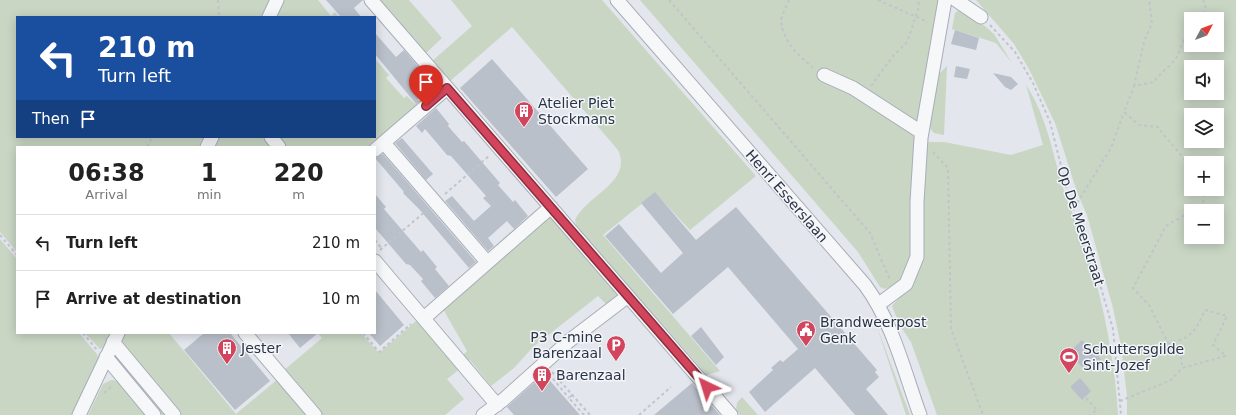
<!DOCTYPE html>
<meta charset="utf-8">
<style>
:root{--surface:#fff;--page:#f6f6f6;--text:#222;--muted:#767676;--line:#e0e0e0}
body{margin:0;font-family:"DejaVu Sans",sans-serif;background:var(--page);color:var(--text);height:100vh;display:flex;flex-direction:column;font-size:15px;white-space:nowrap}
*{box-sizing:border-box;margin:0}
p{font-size:13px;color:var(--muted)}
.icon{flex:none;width:22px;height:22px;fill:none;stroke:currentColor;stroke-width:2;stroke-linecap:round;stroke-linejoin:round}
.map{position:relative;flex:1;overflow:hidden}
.drawer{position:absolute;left:16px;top:146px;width:360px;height:188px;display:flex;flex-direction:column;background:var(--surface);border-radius:0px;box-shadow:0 2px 10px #0003}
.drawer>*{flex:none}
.guide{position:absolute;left:16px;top:16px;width:360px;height:122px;border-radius:0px;box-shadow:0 2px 10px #0003;background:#1a4fa0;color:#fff;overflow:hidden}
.needle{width:26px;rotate:49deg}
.tools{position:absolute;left:1184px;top:12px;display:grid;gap:8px}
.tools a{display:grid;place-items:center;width:40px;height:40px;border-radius:0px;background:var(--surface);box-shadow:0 2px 10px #0003;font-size:20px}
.pin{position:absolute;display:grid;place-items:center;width:34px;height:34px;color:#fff;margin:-41px -17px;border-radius:50% 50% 50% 0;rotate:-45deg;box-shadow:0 0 4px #0007}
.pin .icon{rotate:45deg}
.me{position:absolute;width:44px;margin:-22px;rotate:319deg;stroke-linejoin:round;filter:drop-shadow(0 0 3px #0008)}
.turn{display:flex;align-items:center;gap:14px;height:84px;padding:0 16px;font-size:18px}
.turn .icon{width:52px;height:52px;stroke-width:2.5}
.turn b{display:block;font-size:28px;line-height:34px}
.then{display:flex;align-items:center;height:38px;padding:0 16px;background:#0003;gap:8px;font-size:15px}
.eta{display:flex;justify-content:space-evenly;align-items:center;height:68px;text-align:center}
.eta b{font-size:24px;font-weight:700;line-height:28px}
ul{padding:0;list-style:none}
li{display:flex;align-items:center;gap:12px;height:56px;padding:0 16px;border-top:1px solid var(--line)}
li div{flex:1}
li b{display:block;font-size:15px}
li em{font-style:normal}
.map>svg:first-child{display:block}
</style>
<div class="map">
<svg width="1236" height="415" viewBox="0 0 1236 415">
<rect width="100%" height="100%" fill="#e3e6ec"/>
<path fill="#c9d6c4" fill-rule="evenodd" d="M0 0H270L262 17H17V137H205L200 147H17V252L0 232Z
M282 0H318L331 16 335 12 339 17H274Z
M378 0H409L442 38 425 54Z
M451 0H602L756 176 690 230 655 193 603 235 720 371 707 375 576 226 575 220C588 194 633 182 618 150L512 27 449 82 431 62 472 26Z
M640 0H940L910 191 912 255 909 267 901 278 895 285 885 289 880 287 858 252Z
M976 0H1236V415H1127V396L1121 346 1113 308 1087 215 1077 192 1055 123 1029 69 1014 44ZM1191 19H1217V45H1191ZM1191 67H1217V93H1191ZM1191 115H1217V141H1191ZM1191 163H1217V189H1191ZM1191 211H1217V237H1191Z
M960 9H965L994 34 1012 63 996 43 952 29 955 13Z
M375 59 389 75 386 78 404 98 407 96 415 104 429 93 432 96 373 147H285L277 137H375Z
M947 66 944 135 934 133 929 127 938 75Z
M1026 85C1048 118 1053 157 1065 194 1071 212 1080 229 1086 248 1103 301 1115 359 1118 415H937L911 342 899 324 892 306 915 279 922 261 924 217 921 192 926 142H944L1011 155 1043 145Z
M219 137H265L273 147H214Z
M550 212 622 296 608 306 598 296 533 347 514 368 491 386 470 360 467 362 462 356 467 351 443 309Z
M0 239 17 259V333H79L96 353 99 358 72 415H0Z
M416 321 419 324 421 323 461 368 447 379 464 399 445 415H321L283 371 322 338 318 333H361L379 353Z
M876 324 910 415H906Z
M85 333H111L105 347 100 349Z
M124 333H169L236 414 278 379 309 415H177L123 348 122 338Z
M117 358 119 359 167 415H159L115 360Z
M111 380 120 381 149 415H88L103 384Z
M742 397 758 415H740L736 410 737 403Z"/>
<path fill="#bac0ca" d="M326 0H363L354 8 361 17H341Z
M955 30 979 38 976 50 951 44Z
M375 33 396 57 404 50 434 85 417 100 420 101 416 104 375 54Z
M492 59 588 169 556 197 460 88Z
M956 66 970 69 967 79 954 77Z
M993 73 1011 77 1018 84 1011 90 1005 87Z
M436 108 449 124 448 126 462 142 464 141 500 183 498 185 513 202 515 200 528 216 514 229 507 221 488 238 494 246 488 251 445 201 452 196 474 221 491 206 483 198 486 196 451 156 447 155 425 129 422 133 416 126Z
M402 138 433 174 426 180 395 143Z
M383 154 476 262 469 268 419 209 403 193 404 192 375 158Z
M655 192 696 240 736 207 877 370 875 372 879 377 866 389 888 415H855L815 368 765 412 749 392 773 370 771 368 780 360 783 362 798 349 728 267 673 314 605 236 619 224 661 273 683 253 641 203Z
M375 194 386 207 384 209 421 252 423 250 437 267 435 269 449 286 435 298 421 281 423 279 410 265 406 264 375 228Z
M375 290 404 325 380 346 369 333H375Z
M701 327 724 357 716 365 691 336Z
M204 333H230L270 381 235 410 184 350Z
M288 333H318L300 348Z
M1082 340 1101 359 1087 372 1068 353Z
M544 374 580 415H514L507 407Z
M1080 378 1091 391 1082 400 1071 388V386Z
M692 383 720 415H654Z"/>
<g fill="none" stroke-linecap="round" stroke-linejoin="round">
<defs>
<path id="minor" d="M371 0 731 415
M617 0 865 285C893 323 904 371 920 415
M956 0 981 17
M269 17 277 0
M824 75 853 88 921 132
M271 137 279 147
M384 143 487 262
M207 147 212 137
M375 150 447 88
M375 261 497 405
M879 304 906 284 917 257V202L921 138 945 0
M424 318 551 207
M245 333 315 415
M113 342 174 415
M106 357 154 415
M79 415 118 333
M483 415 503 400 569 341 628 296"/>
</defs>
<use href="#minor" stroke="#a8adb7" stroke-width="15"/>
<path stroke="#c1c4ca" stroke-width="2" stroke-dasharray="3 3" stroke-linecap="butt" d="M218 0 219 17
M669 0 870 233 890 280
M789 0C787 6 781 15 781 21 783 41 799 57 815 69
M878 0 928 22
M1201 19 1206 9 1203 0
M990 25 1015 52 1033 83 1050 122 1069 198 1087 240 1113 329 1121 415
M1191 30C1179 41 1183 50 1174 61 1168 68 1160 73 1154 82L1134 86 1124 112 1139 125 1158 127C1168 142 1184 155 1191 171
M871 86 893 56 907 42 918 10 919 0
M1134 86 1144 42 1152 23 1149 0
M147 147 152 137
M933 152 948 168 951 329 983 415
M1201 189 1204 193 1202 211
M445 194 490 155
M1074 208 1111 148 1124 112
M0 235 17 255
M375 240 382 249
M380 250 427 210
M83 333 97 350
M363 333 379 352 411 324
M1169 343 1181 356 1182 368
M552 372 590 415
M549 374 569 398
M104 393 113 385
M572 395 569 398 584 415
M1086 398 1097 410 1090 415
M1120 401 1171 380 1182 368 1226 356 1213 345 1227 316 1205 310C1196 329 1192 340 1168 343L1149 305 1133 288 1166 226 1185 215 1191 216
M639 415 671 387"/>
<use href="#minor" stroke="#f6f7f9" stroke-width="13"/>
</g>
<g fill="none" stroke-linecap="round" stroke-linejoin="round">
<defs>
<path id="route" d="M426 106 447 88 707 387"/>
</defs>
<use href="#route" stroke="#892d3c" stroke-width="10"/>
<use href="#route" stroke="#d3455d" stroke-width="7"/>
</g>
<defs>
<symbol id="building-pin" viewBox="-11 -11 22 30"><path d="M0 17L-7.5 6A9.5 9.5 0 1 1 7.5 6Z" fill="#d3455d" stroke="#f3f5f9"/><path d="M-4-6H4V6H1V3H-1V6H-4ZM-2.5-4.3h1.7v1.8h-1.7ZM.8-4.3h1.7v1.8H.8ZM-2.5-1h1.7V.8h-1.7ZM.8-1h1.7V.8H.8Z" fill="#fff"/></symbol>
<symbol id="civic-pin" viewBox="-11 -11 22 30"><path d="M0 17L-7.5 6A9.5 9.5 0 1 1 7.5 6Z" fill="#d3455d" stroke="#f3f5f9"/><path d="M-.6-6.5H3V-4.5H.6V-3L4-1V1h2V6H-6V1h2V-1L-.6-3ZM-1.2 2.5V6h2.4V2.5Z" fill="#fff"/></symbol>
<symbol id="parking-pin" viewBox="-11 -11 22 30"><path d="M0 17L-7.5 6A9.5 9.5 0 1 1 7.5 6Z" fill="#d3455d" stroke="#f3f5f9"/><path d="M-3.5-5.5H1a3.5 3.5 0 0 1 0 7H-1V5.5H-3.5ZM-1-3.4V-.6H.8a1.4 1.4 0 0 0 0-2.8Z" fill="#fff"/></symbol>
<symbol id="stadium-pin" viewBox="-11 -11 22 30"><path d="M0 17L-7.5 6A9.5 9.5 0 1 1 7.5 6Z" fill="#d3455d" stroke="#f3f5f9"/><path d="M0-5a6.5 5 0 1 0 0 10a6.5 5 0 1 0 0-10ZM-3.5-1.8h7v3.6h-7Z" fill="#fff"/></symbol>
</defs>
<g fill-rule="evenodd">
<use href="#building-pin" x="513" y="100" width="22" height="30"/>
<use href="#civic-pin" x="795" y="319" width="22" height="30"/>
<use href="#parking-pin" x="605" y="334" width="22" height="30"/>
<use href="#building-pin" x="216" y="337" width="22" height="30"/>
<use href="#stadium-pin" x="1058" y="346" width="22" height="30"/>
<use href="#building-pin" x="531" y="364" width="22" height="30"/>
</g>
<g text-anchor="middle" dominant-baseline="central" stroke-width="3" stroke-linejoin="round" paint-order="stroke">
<g font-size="14" fill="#2a3445" stroke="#f3f5f9" text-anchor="start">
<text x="538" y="103">Atelier Piet<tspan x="538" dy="16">Stockmans</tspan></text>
<text x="820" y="322">Brandweerpost<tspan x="820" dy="16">Genk</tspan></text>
<text x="602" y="337" text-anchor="end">P3 C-mine<tspan x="602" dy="16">Barenzaal</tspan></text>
<text x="241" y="348">Jester</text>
<text x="1083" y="349">Schuttersgilde<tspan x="1083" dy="16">Sint-Jozef</tspan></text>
<text x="556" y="375">Barenzaal</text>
</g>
<g font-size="14" fill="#2a3445" stroke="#f3f5f9">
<text transform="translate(787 196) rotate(49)">Henri Esserslaan</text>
<text transform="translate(1081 226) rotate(72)">Op De Meerstraat</text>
</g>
</g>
</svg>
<div class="tools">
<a><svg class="needle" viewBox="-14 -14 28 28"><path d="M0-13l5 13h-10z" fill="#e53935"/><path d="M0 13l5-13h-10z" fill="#767676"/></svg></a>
<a><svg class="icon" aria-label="sound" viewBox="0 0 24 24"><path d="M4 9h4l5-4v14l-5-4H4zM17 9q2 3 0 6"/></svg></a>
<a><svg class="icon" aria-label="layers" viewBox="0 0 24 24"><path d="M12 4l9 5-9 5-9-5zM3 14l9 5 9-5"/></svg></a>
<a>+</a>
<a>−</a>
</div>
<div class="pin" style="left:426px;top:106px;background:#d93025"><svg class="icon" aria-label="arrive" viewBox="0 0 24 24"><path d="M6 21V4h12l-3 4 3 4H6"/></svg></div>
<svg class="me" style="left:707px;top:387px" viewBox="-20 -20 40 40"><path d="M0-17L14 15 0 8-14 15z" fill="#d3455d" stroke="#fff" stroke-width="4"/></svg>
<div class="guide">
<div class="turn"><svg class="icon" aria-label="left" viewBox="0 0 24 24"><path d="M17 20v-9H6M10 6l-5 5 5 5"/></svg><div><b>210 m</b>Turn left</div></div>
<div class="then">Then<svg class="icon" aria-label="arrive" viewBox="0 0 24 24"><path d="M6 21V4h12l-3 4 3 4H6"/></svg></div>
</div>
<section class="drawer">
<div class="eta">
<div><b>06:38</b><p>Arrival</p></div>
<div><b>1</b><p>min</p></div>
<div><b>220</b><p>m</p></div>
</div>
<ul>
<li><svg class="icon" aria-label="left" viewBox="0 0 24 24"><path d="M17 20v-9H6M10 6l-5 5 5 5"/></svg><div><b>Turn left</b></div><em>210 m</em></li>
<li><svg class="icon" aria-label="arrive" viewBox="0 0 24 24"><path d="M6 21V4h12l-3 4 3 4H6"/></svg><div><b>Arrive at destination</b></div><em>10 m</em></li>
</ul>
</section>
</div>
